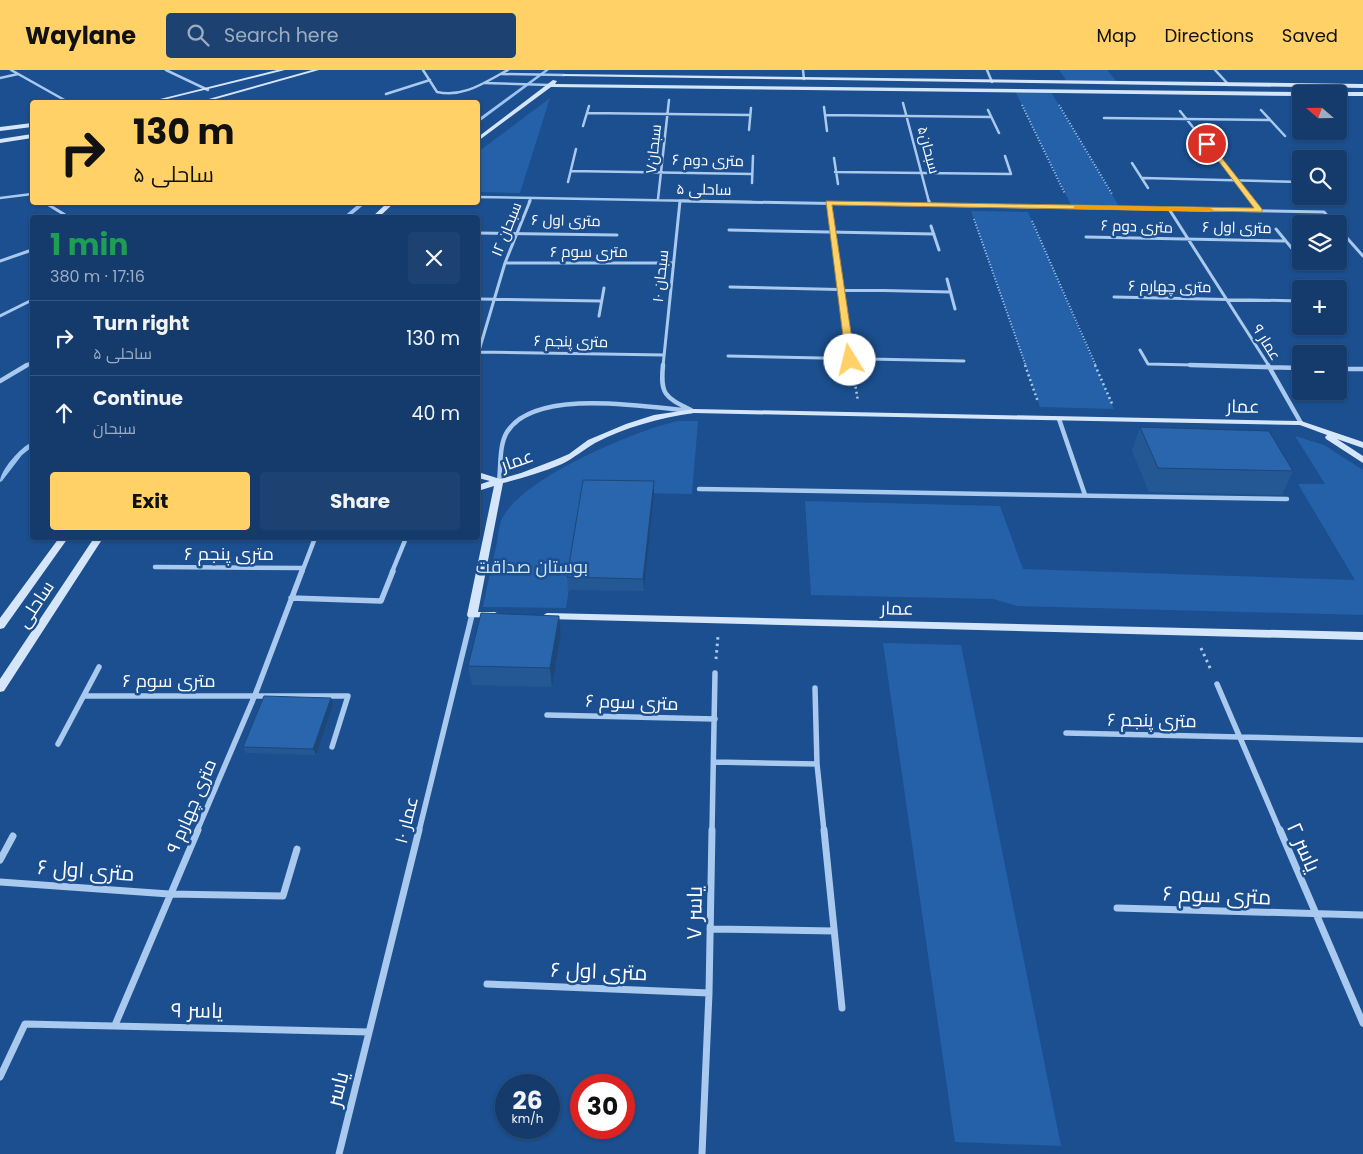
<!DOCTYPE html>
<meta charset="utf-8">
<style>
:root{--surface:#143b6b;--page:#1d4271;--text:#f1f3f6;--muted:#9dadc1;--line:#33557e;--accent:#ffd166}
body{margin:0;font-family:Poppins,Cairo,sans-serif;background:var(--page);color:var(--text);height:100vh;display:flex;flex-direction:column;font-size:19px;white-space:nowrap}
*{box-sizing:border-box;margin:0}
p{font-size:16px;color:var(--muted)}
.icon{flex:none;width:28px;height:28px;fill:none;stroke:currentColor;stroke-width:2;stroke-linecap:round;stroke-linejoin:round}
.map{position:relative;flex:1;overflow:hidden}
.sheet{position:absolute;left:30px;top:145px;width:450px;height:325px;display:flex;flex-direction:column;background:var(--surface);border-radius:5px;box-shadow:0 1px 4px #0004,0 0 0 1px var(--line)}
.sheet>*{flex:none}
.guide{position:absolute;left:30px;top:30px;width:450px;height:105px;border-radius:5px;box-shadow:0 1px 4px #0004,0 0 0 1px var(--line);background:#ffd166;color:#111;overflow:hidden}
.needle{width:32px;rotate:290deg}
.fabs{position:absolute;left:1292px;top:15px;display:grid;gap:10px}
.fabs a{display:grid;place-items:center;width:55px;height:55px;border-radius:5px;background:var(--surface);box-shadow:0 1px 4px #0004,0 0 0 1px var(--line);font-size:25px}
.speed{position:absolute;left:495px;top:1004px;display:flex;gap:10px;font-size:25px;font-weight:700;text-align:center}
.speed>*{display:grid;place-content:center;width:65px;height:65px;border-radius:50%;background:var(--surface);box-shadow:0 1px 4px #0004,0 0 0 1px var(--line);line-height:1}
.speed small{font-size:12px;font-weight:400}
.speed .limit{border:8px solid #d22;background:#fff;color:#111}
.pin{position:absolute;display:grid;place-items:center;width:42px;height:42px;color:#fff;margin:-21px;border:2px solid #fff;border-radius:50%;box-shadow:0 1px 5px #0007}
.me{position:absolute;width:55px;margin:-28px;rotate:351deg;stroke-linejoin:round;filter:drop-shadow(0 0 4px #0008)}
.turn{display:flex;align-items:center;gap:18px;height:105px;padding:0 20px;font-size:22px}
.turn .icon{width:65px;height:65px;stroke-width:2.5}
.turn b{display:block;font-size:35px;line-height:42px}
.round{display:grid;place-items:center;flex:none;width:52px;height:52px;border-radius:5px;background:var(--page)}
.summary{display:flex;align-items:center;justify-content:space-between;height:85px;padding:0 20px}
h1{font-size:30px;font-weight:700;line-height:38px;color:#1e9e55}
.primary-button{display:flex;gap:10px;margin-top:auto;padding:10px 20px}
.primary-button a{flex:1;height:58px;border-radius:5px;background:var(--accent);color:#111;font-size:20px;font-weight:700;line-height:58px;text-align:center}
.primary-button a+a{background:var(--page);color:var(--text)}
ul{padding:0;list-style:none}
li{display:flex;align-items:center;gap:15px;height:75px;padding:0 20px;border-top:1px solid var(--line)}
li div{flex:1}
li b{display:block;font-size:19px}
li em{font-style:normal}
header{display:flex;align-items:center;gap:30px;box-sizing:border-box;height:70px;padding:0 25px;background:var(--accent);color:#111}
header strong{font-size:24px}
nav{display:flex;gap:28px;margin-inline-start:auto;font-size:18px}
.search{width:350px;height:45px;background:var(--page);display:flex;align-items:center;gap:12px;box-sizing:border-box;padding:0 18px;border-radius:5px;color:var(--muted);font-size:19px}
.map>svg:first-child{display:block}
</style>
<header>
<strong>Waylane</strong>
<div class="search"><svg class="icon" aria-label="search" viewBox="0 0 24 24"><circle cx="10" cy="10" r="6"/><path d="M15 15l6 6"/></svg>Search here</div>
<nav><a>Map</a><a>Directions</a><a>Saved</a></nav>
</header>
<div class="map">
<svg width="1363" height="1084" viewBox="0 0 1363 1084">
<rect width="100%" height="100%" fill="#1b4f8f"/>
<path fill="#2461a8" d="M1059 0H1107L1118 13H1068Z
M1015 21 1051 22 1120 138 1072 137Z
M550 28 520 123 478 122V82Z
M971 141 1028 142 1114 339 1040 337Z
M678 351H698L692 424 584 422 566 538 483 537C487 517 491 497 496 477 498 469 498 459 501 451 518 409 636 360 678 351Z
M1295 366 1324 375 1363 400V545L1017 536 993 529 811 525 805 431 1000 436 1023 499 1355 510 1298 414H1325Z
M883 573 961 575 1061 1076 955 1072Z"/>
<g fill="none" stroke-linecap="round" stroke-linejoin="round">
<path fill="#9cc4f0" fill-rule="evenodd" d="M545 0H549L479 52H478V49Z
M361 132H367L348 148H342Z
M32 372V377L22 385 2 411 0 412C0 400 21 377 32 372Z"/>
<path stroke="#a9c9ee" stroke-width="2" stroke-dasharray="1 2" stroke-linecap="butt" d="M1022 35 1065 124
M1059 35 1112 124
M974 149 1026 296
M1032 151 1096 296"/>
<path stroke="#a9c9ee" stroke-width="2.5" stroke-dasharray="2 3" stroke-linecap="butt" d="M1025 295 1038 332
M1095 295 1113 336
M853 302 858 331"/>
<path stroke="#a9c9ee" stroke-width="3" stroke-dasharray="2.5 4" stroke-linecap="butt" d="M1201 578 1211 600
M716 589 718 566"/>
<path stroke="#a9c9ee" stroke-width="2.5" d="M11 0 68 32
M166 0 208 20
M423 0 437 22C464 28 485 12 508 0
M803 0 804 9
M987 0 992 12
M1215 0 1229 15
M502 4 564 5
M0 8 18 4
M484 13 550 15
M386 24 430 10
M903 33 929 132
M824 37 827 61
M988 40 999 63
M1261 40 1285 66
M1180 41 1253 132
M587 43 750 45
M825 45 991 47
M1104 48 1269 50
M583 56 589 36
M749 60 751 38
M834 88 838 114
M1132 93 1148 118
M571 101 752 104
M835 102 1011 104 1005 86
M1143 108 1301 112
M568 112 576 79
M752 113 753 86
M478 127 752 132
M0 128 32 124
M658 129 669 30
M529 132 531 128"/>
<path stroke="#a9c9ee" stroke-width="3" d="M682 131 1324 142 1334 154
M929 131 930 134
M1252 131 1259 140
M44 132 70 148
M828 133 850 290
M1169 139 1269 296
M931 156 939 180
M1276 159 1299 187
M1339 159 1363 186
M729 160 934 164
M478 163 617 165
M1086 167 1286 171
M0 191 32 180
M505 193H672
M947 209 955 239
M730 217 950 222
M1114 227 1301 231
M478 229 600 231
M1339 237 1344 244
M0 246 32 230
M599 246 604 218
M1140 280 1148 294 1238 296
M478 282 664 285
M478 284 505 193 530 131
M728 286 964 291
M25 296 32 292
M663 296 680 131"/>
<path stroke="#a9c9ee" stroke-width="4.5" d="M663 295C660 325 665 327 691 340
M1190 295 1301 298
M1268 295 1301 353
M1339 299H1363
M0 311 27 295
M1059 349 1085 425
M499 411C501 396 499 375 507 362 535 317 647 337 691 341
M699 419 1287 429
M155 497 303 498
M302 502 315 468
M392 502 406 468"/>
<path stroke="#a9c9ee" stroke-width="5.5" d="M291 528 381 531 393 501
M1217 614 1280 761
M815 618 817 694 824 761
M84 626H348L332 677
M547 645 715 649
M1066 663 1363 670
M58 674 99 597
M714 692 817 694
M197 761 255 625 302 501
M419 761 472 545
M712 761 715 603"/>
<path stroke="#a9c9ee" stroke-width="7" d="M824 760 842 938
M1280 760 1363 953
M0 790 13 766
M0 812 169 824 283 826 297 779
M1117 838 1363 845
M710 859 834 861
M487 914 709 923
M115 955 198 760
M0 1007 25 954 369 962
M339 1084 419 760
M702 1084 709 923 712 760"/>
<path fill="#d6e6fa" fill-rule="evenodd" d="M277 0H285L155 32H148Z
M312 0H319L205 32H198Z
M564 4 1363 14V18L562 6Z
M553 10 557 11 555 14 1301 22 1303 24H1301V26L551 17 478 71V67Z
M1339 22H1363V26H1339V24H1337Z
M32 53V57L0 61V57Z
M32 64V68L0 73V69Z
M388 132H395L378 148H371Z
M694 339 1301 351 1363 372V378L1337 369 1363 386V393L1326 369 1325 367 1327 365 1300 355 694 343C659 348 626 357 595 373 583 380 574 388 562 394 543 402 523 408 503 413L478 542H495L500 545 495 548 468 547 467 545 494 416 478 421V415L490 411 478 408V402L500 409 521 403 555 390 569 384 588 370 626 354 654 345Z
M59 468H68L4 558 0 559V548Z
M94 468H103L4 621 0 622V609Z
M547 543 1363 562V570L547 549 542 546Z"/>
</g>
<path fill="#245895" d="M1140 357 1293 401 1282 425 1149 422 1132 381Z
M654 424 644 521 568 520 567 507Z
M559 546 561 564 552 617 472 615 468 596Z
M331 628 333 635 316 685 246 683 243 677Z"/>
<path fill="#1d4779" d="M654 411V424L644 521 643 509Z
M559 546 561 564 552 617 550 598Z
M331 628 333 635 316 685 313 679Z"/>
<path fill="#2a66ad" stroke="#1d4779" d="M1140 357 1269 361 1293 401 1158 398Z
M583 410 654 411 643 509 567 507Z
M481 543 559 546 550 598 468 596Z
M264 626 331 628 313 679 243 677Z"/>
<path fill="#ffd166" stroke="#a68842" d="M1205 73H1210L1262 139V142L832 135 855 290 850 292 846 290 826 131 1254 138Z"/>
<path fill="#f59e0b" d="M1075 135 1210 138 1214 140 1210 142 1073 139Z"/>
<g text-anchor="middle" dominant-baseline="central" stroke-width="5" stroke-linejoin="round" paint-order="stroke">
<g font-size="15" fill="#fff" stroke="#1b4f8f">
<text transform="translate(653 79) rotate(-84)">سبحان۷</text>
<text transform="translate(929 80) rotate(75)">سبحان۵</text>
<text transform="translate(708 90) rotate(1)">۶ متری دوم</text>
<text transform="translate(704 119) rotate(1)">ساحلی ۵</text>
<text transform="translate(566 150) rotate(1)">۶ متری اول</text>
<text transform="translate(1137 156) rotate(2)">۶ متری دوم</text>
<text transform="translate(1237 157) rotate(1)">۶ متری اول</text>
<text transform="translate(506 159) rotate(-68)">سبحان ۱۲</text>
<text x="589" y="181">۶ متری سوم</text>
<text transform="translate(660 206) rotate(-84)">سبحان ۱۰</text>
<text transform="translate(1170 216) rotate(1)">۶ متری چهارم</text>
<text transform="translate(571 271) rotate(1)">۶ متری پنجم</text>
<text transform="translate(1267 272) rotate(58)">عمار ۹</text>
</g>
<g font-size="18" fill="#fff" stroke="#1b4f8f">
<text transform="translate(1243 336) rotate(1)">عمار</text>
<text transform="translate(517 390) rotate(-19)">عمار</text>
<text x="229" y="483">۶ متری پنجم</text>
<text transform="translate(35 534) rotate(-57)">ساحلی</text>
<text transform="translate(897 538) rotate(1)">عمار</text>
<text x="169" y="610">۶ متری سوم</text>
<text transform="translate(632 632) rotate(2)">۶ متری سوم</text>
<text transform="translate(1152 650) rotate(1)">۶ متری پنجم</text>
<text transform="translate(191 736) rotate(-67)">۹ متری چهارم</text>
<text transform="translate(406 750) rotate(-76)">عمار ۱۰</text>
</g>
<g font-size="18" fill="#cfe3fa" stroke="#1b4f8f">
<text x="532" y="496">بوستان صداقت</text>
</g>
<g font-size="21" fill="#fff" stroke="#1b4f8f">
<text transform="translate(1304 777) rotate(66)">یاسر ۲</text>
<text transform="translate(86 800) rotate(4)">۶ متری اول</text>
<text transform="translate(1217 825) rotate(2)">۶ متری سوم</text>
<text transform="translate(694 843) rotate(-89)">یاسر ۷</text>
<text transform="translate(599 901) rotate(2)">۶ متری اول</text>
<text transform="translate(197 940) rotate(1)">یاسر ۹</text>
<text transform="translate(337 1019) rotate(-76)">یاسر</text>
</g>
</g>
</svg>
<div class="fabs">
<a><svg class="needle" viewBox="-14 -14 28 28"><path d="M0-13l5 13h-10z" fill="#e53935"/><path d="M0 13l5-13h-10z" fill="#9dadc1"/></svg></a>
<a><svg class="icon" aria-label="search" viewBox="0 0 24 24"><circle cx="10" cy="10" r="6"/><path d="M15 15l6 6"/></svg></a>
<a><svg class="icon" aria-label="layers" viewBox="0 0 24 24"><path d="M12 4l9 5-9 5-9-5zM3 14l9 5 9-5"/></svg></a>
<a>+</a>
<a>−</a>
</div>
<div class="speed"><div>26<small>km/h</small></div><div class="limit">30</div></div>
<div class="pin" style="left:1207px;top:74px;background:#d93025"><svg class="icon" aria-label="arrive" viewBox="0 0 24 24"><path d="M6 21V4h12l-3 4 3 4H6"/></svg></div>
<svg class="me" style="left:850px;top:290px" viewBox="-20 -20 40 40"><circle r="19" fill="#fff"/><path d="M0-13L10 11 0 6-10 11z" fill="#ffd166"/></svg>
<div class="guide">
<div class="turn"><svg class="icon" aria-label="right" viewBox="0 0 24 24"><path d="M7 20v-9h11M14 6l5 5-5 5"/></svg><div><b>130 m</b>ساحلی ۵</div></div>
</div>
<section class="sheet">
<div class="summary"><div><h1>1 min</h1><p>380 m · 17:16</p></div><a class="round"><svg class="icon" aria-label="close" viewBox="0 0 24 24"><path d="M6 6l12 12M18 6L6 18"/></svg></a></div>
<ul>
<li><svg class="icon" aria-label="right" viewBox="0 0 24 24"><path d="M7 20v-9h11M14 6l5 5-5 5"/></svg><div><b>Turn right</b><p>ساحلی ۵</p></div><em>130 m</em></li>
<li><svg class="icon" aria-label="ahead" viewBox="0 0 24 24"><path d="M12 20V5M6 11l6-6 6 6"/></svg><div><b>Continue</b><p>سبحان</p></div><em>40 m</em></li>
</ul>
<div class="primary-button"><a>Exit</a><a>Share</a></div>
</section>
</div>
